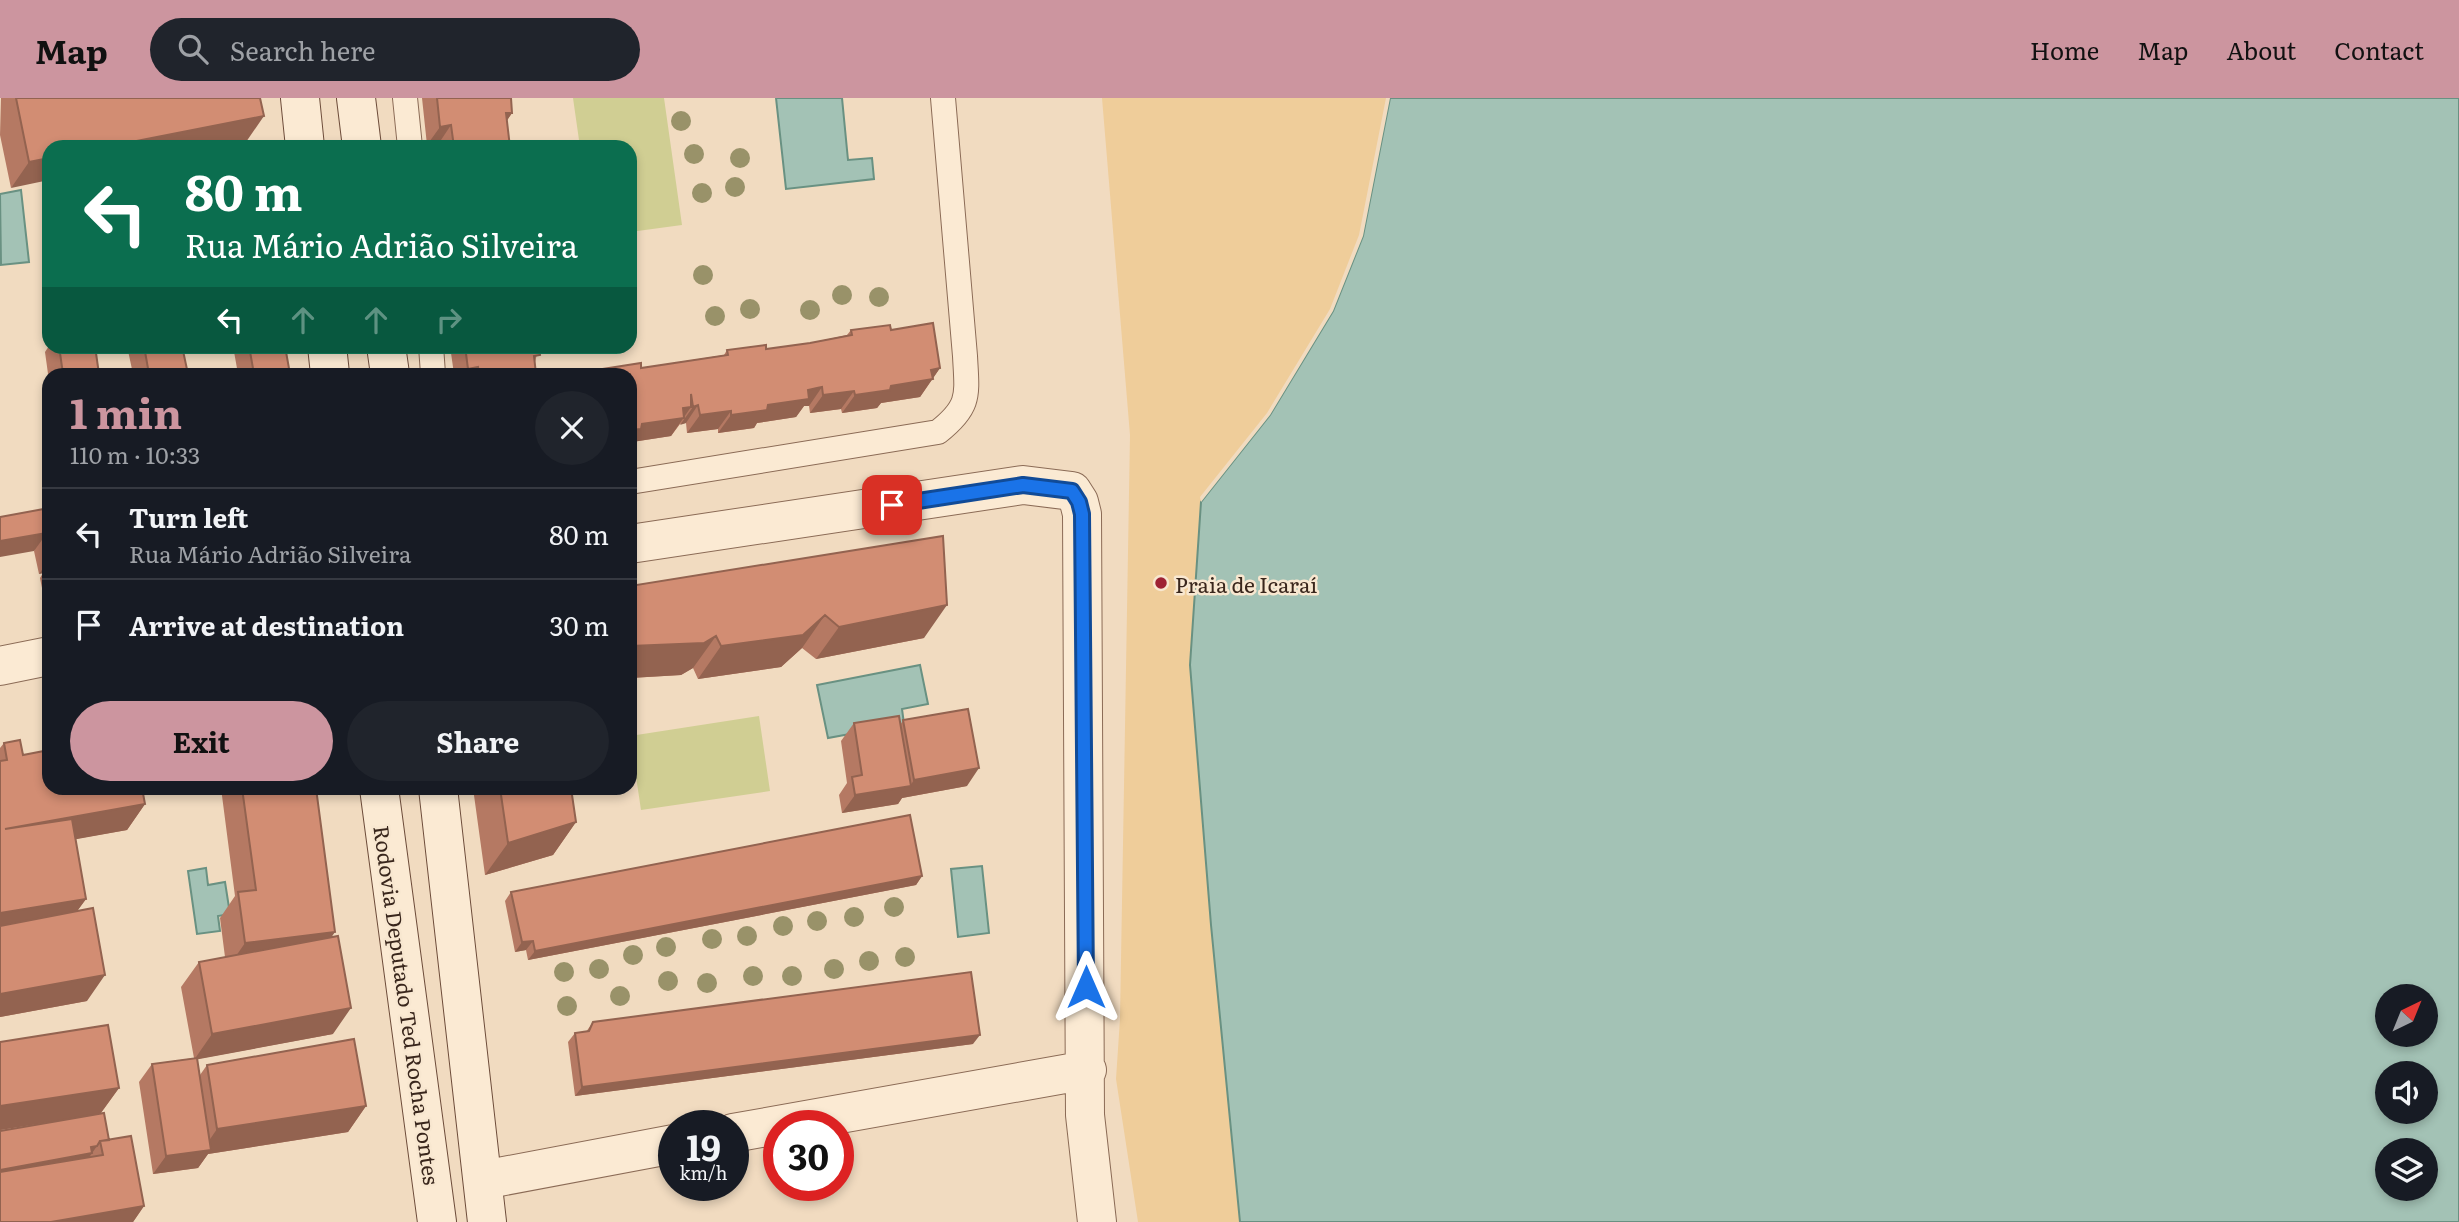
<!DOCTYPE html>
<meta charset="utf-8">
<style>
:root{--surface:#171b24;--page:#20242c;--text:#f1f3f6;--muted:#9ea1a6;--line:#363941;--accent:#cc959f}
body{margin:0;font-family:Literata,serif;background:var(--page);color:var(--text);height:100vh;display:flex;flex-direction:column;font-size:26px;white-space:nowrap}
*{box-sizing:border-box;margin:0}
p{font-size:23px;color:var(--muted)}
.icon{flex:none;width:38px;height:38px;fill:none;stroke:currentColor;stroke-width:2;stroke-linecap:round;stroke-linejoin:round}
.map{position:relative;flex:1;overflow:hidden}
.details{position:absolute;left:42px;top:270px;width:595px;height:427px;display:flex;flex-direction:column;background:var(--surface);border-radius:21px;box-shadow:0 4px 10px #0003}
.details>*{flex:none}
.top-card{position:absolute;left:42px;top:42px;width:595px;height:214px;border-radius:21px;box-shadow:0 4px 10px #0003;background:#0b6e4f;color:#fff;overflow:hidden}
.needle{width:46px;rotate:43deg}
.controls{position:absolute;left:2375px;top:886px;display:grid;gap:14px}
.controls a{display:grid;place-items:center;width:63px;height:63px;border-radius:50%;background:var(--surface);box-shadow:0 4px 10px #0003;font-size:35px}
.speed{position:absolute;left:658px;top:1012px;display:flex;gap:14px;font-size:35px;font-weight:700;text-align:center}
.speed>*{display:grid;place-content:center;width:91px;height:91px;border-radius:50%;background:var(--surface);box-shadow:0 4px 10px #0003;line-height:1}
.speed small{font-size:18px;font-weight:400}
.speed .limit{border:10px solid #d22;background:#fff;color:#111}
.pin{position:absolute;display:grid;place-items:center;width:60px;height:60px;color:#fff;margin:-30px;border-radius:14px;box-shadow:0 4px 10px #0006}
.me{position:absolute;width:77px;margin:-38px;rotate:0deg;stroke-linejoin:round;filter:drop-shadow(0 0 5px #0008)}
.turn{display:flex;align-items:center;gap:24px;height:147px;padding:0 28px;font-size:32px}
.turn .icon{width:91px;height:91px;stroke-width:2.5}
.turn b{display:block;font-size:49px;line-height:60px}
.lanes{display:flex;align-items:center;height:66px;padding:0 28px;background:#0003;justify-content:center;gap:35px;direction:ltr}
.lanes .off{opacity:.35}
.round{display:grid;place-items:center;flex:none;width:74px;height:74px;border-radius:37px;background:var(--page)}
.head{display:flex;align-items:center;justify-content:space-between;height:119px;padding:0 28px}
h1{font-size:42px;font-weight:700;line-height:52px;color:var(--accent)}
.primary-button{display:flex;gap:14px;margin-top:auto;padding:14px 28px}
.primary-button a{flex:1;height:80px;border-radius:42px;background:var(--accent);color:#111;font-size:28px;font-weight:700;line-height:80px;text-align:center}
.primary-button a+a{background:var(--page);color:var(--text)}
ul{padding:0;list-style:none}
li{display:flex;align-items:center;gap:21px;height:91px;padding:0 28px;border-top:2px solid var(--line)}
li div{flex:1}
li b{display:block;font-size:26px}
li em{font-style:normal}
header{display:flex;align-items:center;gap:42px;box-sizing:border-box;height:98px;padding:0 35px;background:var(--accent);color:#111}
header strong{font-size:33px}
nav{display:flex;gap:38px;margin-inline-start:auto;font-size:24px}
.search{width:490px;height:63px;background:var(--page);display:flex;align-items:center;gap:18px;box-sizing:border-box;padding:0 24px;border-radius:38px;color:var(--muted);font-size:26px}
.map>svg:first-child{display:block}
</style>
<header>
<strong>Map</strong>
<div class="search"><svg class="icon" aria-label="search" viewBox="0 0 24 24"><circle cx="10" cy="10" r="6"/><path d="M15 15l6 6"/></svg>Search here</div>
<nav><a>Home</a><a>Map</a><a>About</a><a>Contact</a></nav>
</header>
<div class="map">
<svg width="2459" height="1124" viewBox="0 0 2459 1124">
<rect width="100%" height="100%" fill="#f1dbc0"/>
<path fill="#d0ce93" d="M573 0H664L682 127 630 134V49H580Z
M759 618 770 693 641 712 630 638Z"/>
<path fill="#efcd9a" d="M1102 0H1390L1363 138 1333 213 1270 317 1201 404 1190 567 1211 827 1240 1124H1138L1116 981 1120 921 1130 337Z"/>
<path fill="#a3c2b5" stroke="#699182" stroke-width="2" fill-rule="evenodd" d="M776 0H842L848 62 872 60 874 81 786 91Z
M1390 0H2459V1124H1240L1211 827 1190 567 1201 404 1270 317 1333 213 1363 138ZM2387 898H2426V936H2387ZM2387 975H2426V1013H2387ZM2387 1052H2426V1090H2387Z
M21 92 29 164 1 167 0 96Z
M920 567 928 606 902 611 904 626 828 640 817 587Z
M982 768 989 835 958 839 951 771Z
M206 770 208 787 225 784 230 816 218 818 220 833 197 836 188 773Z"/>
<path fill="#f1dbc0" d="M1386 0H1390L1363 138 1333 213 1270 317 1201 404 1200 399 1267 315 1330 211 1359 137Z"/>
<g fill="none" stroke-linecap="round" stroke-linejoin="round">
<defs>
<path id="lane" d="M405 0 410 49
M431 248 433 276
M630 384 938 334C971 308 967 297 965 258L943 0"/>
<path id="street" d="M630 446 1023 387 1072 393 1079 404 1082 416 1085 1017 1097 1124
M0 568 49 558
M733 1035 1087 972
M483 1082 674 1046"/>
<path id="secondary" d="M300 0 305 49
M356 0 362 49
M327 248 330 276
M386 248 390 276
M379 690 437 1124
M438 690 487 1124"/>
</defs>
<use href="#lane" stroke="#8b6b56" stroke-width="26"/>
<use href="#street" stroke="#8b6b56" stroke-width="40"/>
<use href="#secondary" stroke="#6d4c3a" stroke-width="40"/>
<use href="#lane" stroke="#fbead3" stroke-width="24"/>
<use href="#street" stroke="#fbead3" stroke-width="38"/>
<use href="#secondary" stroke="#fbead3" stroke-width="38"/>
</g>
<g fill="#999269">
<circle cx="681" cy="23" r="10"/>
<circle cx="694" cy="56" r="10"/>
<circle cx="740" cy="60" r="10"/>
<circle cx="735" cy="89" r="10"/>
<circle cx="702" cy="95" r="10"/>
<circle cx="703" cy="177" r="10"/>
<circle cx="842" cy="197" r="10"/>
<circle cx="879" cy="199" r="10"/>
<circle cx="750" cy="211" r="10"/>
<circle cx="810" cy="212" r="10"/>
<circle cx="715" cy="218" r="10"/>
<circle cx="894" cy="809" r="10"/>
<circle cx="854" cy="819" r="10"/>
<circle cx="817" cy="823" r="10"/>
<circle cx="783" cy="828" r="10"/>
<circle cx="747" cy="838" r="10"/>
<circle cx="712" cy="841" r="10"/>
<circle cx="666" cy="849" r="10"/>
<circle cx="633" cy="857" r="10"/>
<circle cx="905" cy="859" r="10"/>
<circle cx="869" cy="863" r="10"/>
<circle cx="599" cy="871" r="10"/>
<circle cx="834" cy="871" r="10"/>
<circle cx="564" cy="874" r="10"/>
<circle cx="753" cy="878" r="10"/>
<circle cx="792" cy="878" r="10"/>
<circle cx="668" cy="883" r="10"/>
<circle cx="707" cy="885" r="10"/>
<circle cx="620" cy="898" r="10"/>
<circle cx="567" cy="908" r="10"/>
</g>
<path fill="#b57963" d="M1 0H16L246 44 220 49H49L11 90 0 37Z
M422 0H511L512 15 507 22 510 49H439V45L427 47Z
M851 232H891L940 270 920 299 881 305 877 310 842 315 841 311 810 315 809 308H804L796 319 757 325 754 330 718 335V331L687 335 686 325 680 326 671 338 632 344 599 276 602 271 641 270 724 257 727 252 766 251 810 245 847 237Z
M49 248H95L99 276H49V283L45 254Z
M127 248H182L188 276H133Z
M233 248H285L290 276H238Z
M450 248H539L535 264 536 276H454Z
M49 410V510H46L40 480 43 475 39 476 34 453Z
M943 438 924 540 816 561 802 550 781 569 698 581 693 570 681 577 630 580V488Z
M903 622 967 688 902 700 898 706 842 715 839 697 847 685 841 643 854 625 901 626Z
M4 645 23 657 145 706 127 732 75 741 86 801 77 813 87 903 0 919V650Z
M221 690H316L332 839 333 936 197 961 200 977 207 967 366 1008 348 1034 208 1056 198 1070 153 1076 139 984 152 966 194 960 181 889 199 864 225 859 220 820 235 798Z
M473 690H571L576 724 553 757 485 777Z
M922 778 916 787 528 862 526 852 515 854 505 803 511 794Z
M593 924 973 946 575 998 568 944 575 935 586 934Z
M0 944 119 990 101 1015 109 1042 144 1108 133 1124H0L81 1019 0 1032Z"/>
<path fill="#936350" d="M506 15H512L500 33Z
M264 18 246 44 220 49H106Z
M451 27 439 45 427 47 440 29Z
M49 60V82L11 90 29 64Z
M478 269 473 276H464L468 271Z
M940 270 920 299 881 305 877 310 842 315 855 297 891 288 931 272Z
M822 289 809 308H804L796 319 757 325 754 330 718 335 731 317 768 307 808 292Z
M854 293 841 311 810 315 823 297Z
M698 307 686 325 680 327 693 309Z
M691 309 671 338 632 344 630 347V332L683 310Z
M731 313 718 331 687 335 700 317Z
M47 435 34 453 0 459V443Z
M49 462V474L46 471 43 475 39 476Z
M947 507 924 540 816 561 839 529Z
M825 517 802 550 781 569 698 581 721 548Z
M716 538 693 570 681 577 630 580V548Z
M979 670 967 688 902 700 898 706 842 715 855 697 910 688 914 682Z
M145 706 127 732 0 755 5 731Z
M576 724 553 757 485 777 508 745Z
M922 778 916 787 528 862 535 853Z
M86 801 67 827 0 838V815Z
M335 834 317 860 227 871 245 845Z
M533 843 526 852 515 854 522 844Z
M105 877 87 903 0 919V896Z
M351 910 333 936 194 962 212 936Z
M980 937 973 946 575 998 582 989Z
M119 990 100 1016 0 1032V1008Z
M366 1008 348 1034 208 1056 198 1070 153 1076 166 1058 202 1053 217 1031Z
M97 1048 79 1074 0 1088V1072Z
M144 1108 133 1124H51Z"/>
<path fill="#d28d73" stroke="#936350" stroke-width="2" d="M16 0H260L264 18 106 49H49V60L29 64Z
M437 0H511L512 15H506L510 49H454L451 27 440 29Z
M933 225 940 270 931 272 933 281 891 288 890 292 855 297 854 293 823 297 822 289 817 290 808 292 809 301 768 307 767 312 731 317V313L700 317 698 307 693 309 691 296V309L683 310 684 320 642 326 641 331 630 332V276H593L603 275 602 271 641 265V270L728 257 727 252 766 247V251L810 245 852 237 851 232 890 227 891 232Z
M59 248H95L99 276H73V275L63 276Z
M144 248H182L188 276H149Z
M249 248H285L290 276H254Z
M465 248H539L540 257 534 258 536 276H479L478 269 468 271Z
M49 410V445L47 435 0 443V419Z
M943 438 947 507 839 529 825 517 803 537 721 548 716 538 704 545 630 548V488Z
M49 470V484L46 471Z
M968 611 979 670 914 682 903 622Z
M899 618 911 688 855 697 852 679 862 677 854 625Z
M20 642 23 657 49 652V690H142L145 706 5 731 72 721 86 801 0 815V663L7 662 4 645Z
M242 690H316L335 834 245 845 238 794 256 792Z
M500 690H571L576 724 508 745Z
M910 717 922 778 535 853 533 843 522 844 511 794Z
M93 810 105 877 0 896V828Z
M338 838 351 910 212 936 199 864Z
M971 874 980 937 582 989 575 935 589 933 593 924Z
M108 927 119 990 0 1008V944Z
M354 941 366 1008 217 1031 207 967Z
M197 960 211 1052 166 1058 152 966Z
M104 1015 109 1042 100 1043 97 1048 91 1049 92 1055 0 1072V1033Z
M131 1038 144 1108 51 1124H0V1074L103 1057 100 1043Z"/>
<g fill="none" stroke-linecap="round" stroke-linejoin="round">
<defs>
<path id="route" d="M892 407 1023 387 1072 393 1079 404 1082 416 1086 889"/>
</defs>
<use href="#route" stroke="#114b97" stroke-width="18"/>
<use href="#route" stroke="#1a73e8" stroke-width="12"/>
</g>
<circle fill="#9e2234" stroke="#f8e7d0" stroke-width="2.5" cx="1161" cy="485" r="7"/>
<g text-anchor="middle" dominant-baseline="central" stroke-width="5" stroke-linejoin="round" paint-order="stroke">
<g font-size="21" fill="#39261c" stroke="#f8e7d0" text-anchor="start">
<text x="1175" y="485">Praia de Icaraí</text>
</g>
<g font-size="21" fill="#39261c" stroke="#f8e7d0">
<text transform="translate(408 907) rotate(82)">Rodovia Deputado Ted Rocha Pontes</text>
</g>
</g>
</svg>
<div class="controls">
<a><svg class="needle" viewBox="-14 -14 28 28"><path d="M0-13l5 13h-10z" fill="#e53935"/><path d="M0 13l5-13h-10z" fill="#9ea1a6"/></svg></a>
<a><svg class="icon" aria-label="sound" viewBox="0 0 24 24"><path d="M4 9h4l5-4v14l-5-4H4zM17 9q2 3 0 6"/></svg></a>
<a><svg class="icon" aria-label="layers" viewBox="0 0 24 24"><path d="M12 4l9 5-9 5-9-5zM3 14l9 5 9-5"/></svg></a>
</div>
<div class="speed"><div>19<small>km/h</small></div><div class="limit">30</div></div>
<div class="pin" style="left:892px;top:407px;background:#d93025"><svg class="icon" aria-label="arrive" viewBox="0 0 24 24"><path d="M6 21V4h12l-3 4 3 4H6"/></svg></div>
<svg class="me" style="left:1086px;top:889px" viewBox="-20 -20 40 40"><path d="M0-17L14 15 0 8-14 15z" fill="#1a73e8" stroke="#fff" stroke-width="4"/></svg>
<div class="top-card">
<div class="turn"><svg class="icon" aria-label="left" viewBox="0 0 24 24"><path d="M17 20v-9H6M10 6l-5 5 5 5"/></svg><div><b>80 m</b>Rua Mário Adrião Silveira</div></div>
<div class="lanes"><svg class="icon" aria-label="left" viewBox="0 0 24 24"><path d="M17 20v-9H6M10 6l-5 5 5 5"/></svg><svg class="icon off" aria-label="ahead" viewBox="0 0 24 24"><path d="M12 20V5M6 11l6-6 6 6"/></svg><svg class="icon off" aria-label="ahead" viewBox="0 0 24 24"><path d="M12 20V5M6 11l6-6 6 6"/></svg><svg class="icon off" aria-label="right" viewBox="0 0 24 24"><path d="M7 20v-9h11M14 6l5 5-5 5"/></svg></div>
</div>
<section class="details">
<div class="head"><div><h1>1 min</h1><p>110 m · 10:33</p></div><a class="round"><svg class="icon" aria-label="close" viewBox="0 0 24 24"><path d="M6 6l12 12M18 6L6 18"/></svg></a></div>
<ul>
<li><svg class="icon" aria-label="left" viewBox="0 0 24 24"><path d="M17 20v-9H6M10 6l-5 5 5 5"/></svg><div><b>Turn left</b><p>Rua Mário Adrião Silveira</p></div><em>80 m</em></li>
<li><svg class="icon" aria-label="arrive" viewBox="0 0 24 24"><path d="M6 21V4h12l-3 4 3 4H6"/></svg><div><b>Arrive at destination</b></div><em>30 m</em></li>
</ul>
<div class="primary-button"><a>Exit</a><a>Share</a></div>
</section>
</div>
